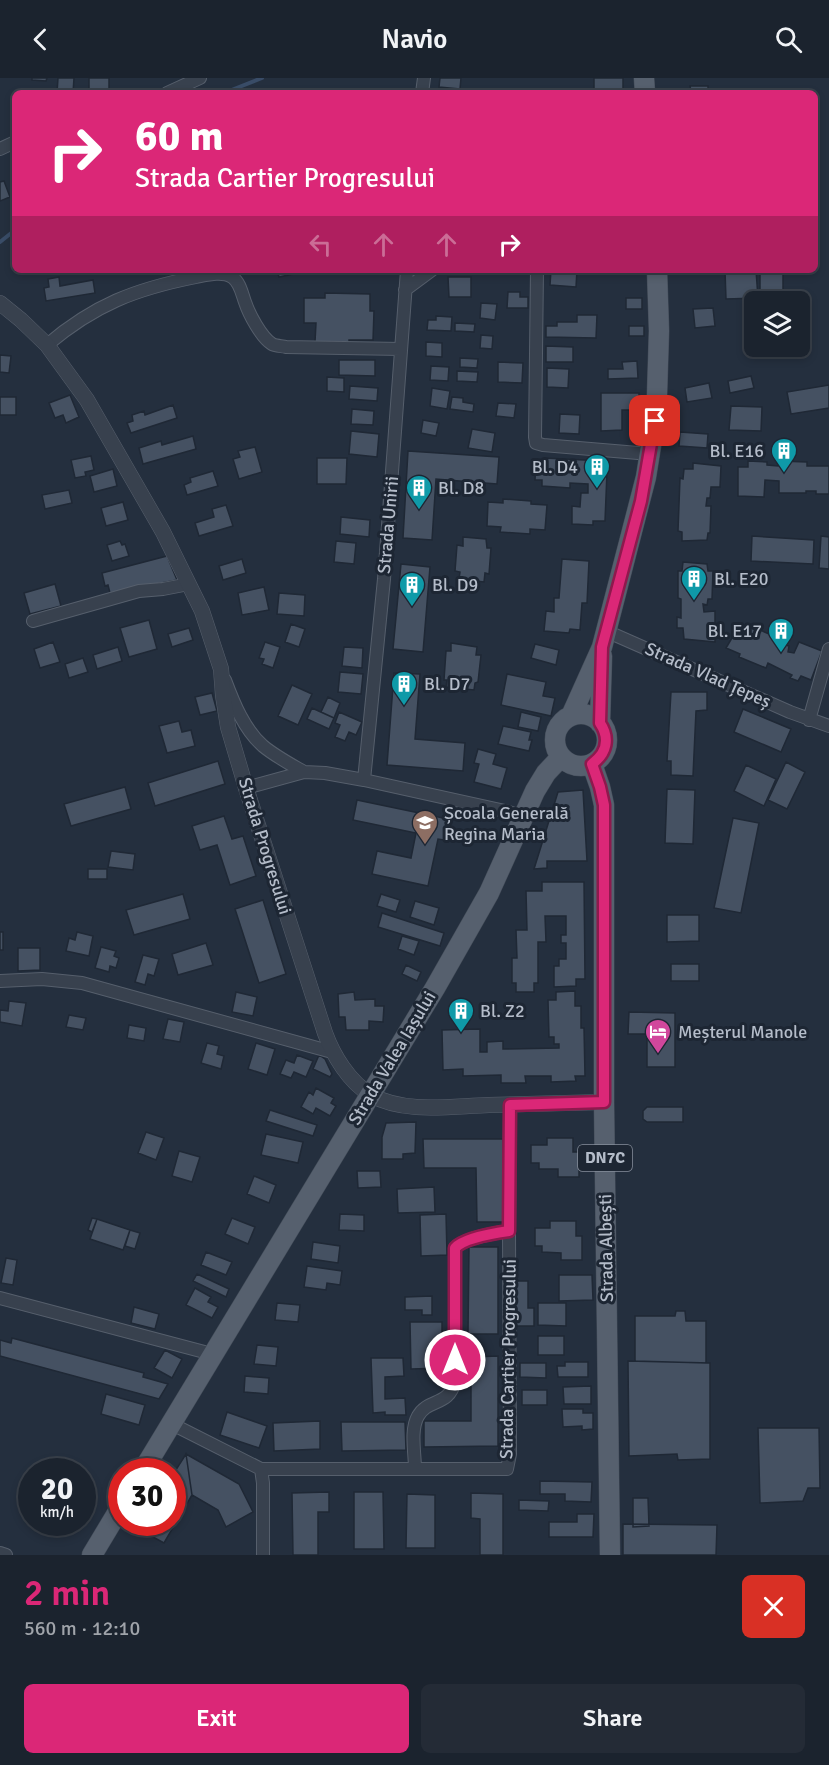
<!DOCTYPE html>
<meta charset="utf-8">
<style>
:root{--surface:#1b232e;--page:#242b36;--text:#f1f3f6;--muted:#a0a4aa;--line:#39404a;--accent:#db2777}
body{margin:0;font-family:Signika,sans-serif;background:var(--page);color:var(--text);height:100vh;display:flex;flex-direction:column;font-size:22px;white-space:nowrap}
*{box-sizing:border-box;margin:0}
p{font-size:20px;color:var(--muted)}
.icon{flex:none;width:33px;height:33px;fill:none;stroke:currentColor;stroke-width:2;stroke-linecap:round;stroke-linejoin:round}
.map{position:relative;height:1477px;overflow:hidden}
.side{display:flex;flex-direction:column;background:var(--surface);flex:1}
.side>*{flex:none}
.top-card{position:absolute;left:12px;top:12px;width:806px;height:183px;border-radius:9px;box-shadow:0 3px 9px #0003,0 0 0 2px var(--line);background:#db2777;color:#fff;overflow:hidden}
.buttons{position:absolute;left:744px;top:213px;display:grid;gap:12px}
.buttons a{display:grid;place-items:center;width:66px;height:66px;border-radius:9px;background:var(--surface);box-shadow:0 3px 9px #0003,0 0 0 2px var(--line);font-size:30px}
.speed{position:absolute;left:18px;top:1380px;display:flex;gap:12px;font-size:30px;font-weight:700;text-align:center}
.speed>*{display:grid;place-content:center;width:78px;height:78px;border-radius:50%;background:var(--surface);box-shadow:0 3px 9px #0003,0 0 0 2px var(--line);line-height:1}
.speed small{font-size:15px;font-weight:400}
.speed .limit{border:9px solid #d22;background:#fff;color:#111}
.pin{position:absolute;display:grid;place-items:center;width:51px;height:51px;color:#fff;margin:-26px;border-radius:12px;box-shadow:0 3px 9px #0006}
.me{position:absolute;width:66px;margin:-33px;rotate:0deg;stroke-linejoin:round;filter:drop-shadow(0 0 4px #0008)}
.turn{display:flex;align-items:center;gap:21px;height:126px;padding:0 24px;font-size:27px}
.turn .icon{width:78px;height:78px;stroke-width:2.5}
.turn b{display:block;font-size:42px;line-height:51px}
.lanes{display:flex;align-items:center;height:57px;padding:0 24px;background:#0003;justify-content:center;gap:30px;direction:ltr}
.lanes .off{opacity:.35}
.round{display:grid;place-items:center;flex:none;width:63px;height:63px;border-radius:9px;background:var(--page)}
.head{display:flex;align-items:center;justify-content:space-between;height:102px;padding:0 24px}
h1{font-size:36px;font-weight:600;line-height:45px;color:var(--accent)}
.primary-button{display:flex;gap:12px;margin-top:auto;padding:12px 24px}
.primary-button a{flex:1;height:69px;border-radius:9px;background:var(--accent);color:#fff;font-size:24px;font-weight:600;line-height:69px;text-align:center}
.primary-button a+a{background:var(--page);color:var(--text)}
header{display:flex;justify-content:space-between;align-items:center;height:78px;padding:0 24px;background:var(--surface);font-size:27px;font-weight:600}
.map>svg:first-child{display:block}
</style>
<header><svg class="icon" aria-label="back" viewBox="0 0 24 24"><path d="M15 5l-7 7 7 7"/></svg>Navio<svg class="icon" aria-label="search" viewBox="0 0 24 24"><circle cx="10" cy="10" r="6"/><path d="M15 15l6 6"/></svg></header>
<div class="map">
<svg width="829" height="1477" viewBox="0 0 829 1477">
<rect width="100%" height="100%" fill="#242f3e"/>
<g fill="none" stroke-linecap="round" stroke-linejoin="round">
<path stroke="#394c67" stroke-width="4" d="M224 15 262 0
M0 164 15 152"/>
</g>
<path fill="#455162" stroke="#1f2835" stroke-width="1.5" d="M32 0H47L46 3 32 2Z
M58 0H74L73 15H57Z
M89 0H109V15H89Z
M440 0H461L460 11 439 9Z
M594 0H623V11H627V15H594Z
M690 8H708V15H679V13H691Z
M4 103 10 119 0 123V104Z
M277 192H312L279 199Z
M551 192H577L576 209 550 207Z
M621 192H642V195L621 194Z
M756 192 758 220 726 221 725 193Z
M760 194H783V218L777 219V224H760Z
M59 199 60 208 93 202 95 215 46 223 44 210 49 209 48 201Z
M448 199H471V219H449Z
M508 214H520V219H528V230H507Z
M325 215 370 216V233H374L373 262H349V264H315L316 245H304V220H325Z
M626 220H642V231H626Z
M481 225 497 226 495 242 480 240Z
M713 230 715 248 695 250 693 231Z
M577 237H597L596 260 546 259V248H557V244H577Z
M436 238 452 239 451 253 427 252 428 242H436Z
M455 245 475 246 474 254 455 253Z
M629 248H644V258H629Z
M481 257 493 258 492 271 480 270Z
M426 264 442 265V279L426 278Z
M546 268 573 269V284H546Z
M0 277 11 278 9 295 0 294Z
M460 280 478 281 477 290 460 289Z
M339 282H375V298L339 297Z
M637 283 638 300 608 301V291H623L622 284Z
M498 284 523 285 522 305 498 304Z
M431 288 449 289 448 303 430 302Z
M547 290 569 291 568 310 547 309Z
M457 293 478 294 477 304 457 303Z
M751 298 754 310 730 315 728 303Z
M327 299 344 300V314L327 313Z
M709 305 712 320 687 324 685 310Z
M829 307V330L791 336 787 314Z
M350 308 378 310 377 323 349 321Z
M432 310 450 313 447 331 430 328Z
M601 315H639V332H622V352L601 353Z
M70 317 79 339 66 345 63 337 55 340 49 325Z
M0 319H16V337H0Z
M452 319 463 320V324L474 326 473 334 450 331Z
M498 325 516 326 514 340 496 338Z
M173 327 177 340 131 355 127 345 133 343 132 337 144 333 145 337Z
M731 328 762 329 761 353 729 352Z
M352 331 374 333 373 347 351 346Z
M560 336 580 337 579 356 559 355Z
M423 342 439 345 436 358 421 355Z
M472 351 495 355 492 374 468 370Z
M351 353 379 356 377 379 349 376Z
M680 354 708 356 707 370 679 368Z
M193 358 196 371 143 386 139 370 161 363 162 367Z
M255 369 262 394 239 401 233 381 240 379 238 373Z
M408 373 499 379 497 406 436 401 432 462 403 460Z
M91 378 94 392 85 394 86 398 75 400 71 382Z
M317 380H347L346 406H317Z
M545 380 604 383V394H607L605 443H593V447L572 446V428L580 429 581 415H588V406L570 405V410L542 408V402H535L536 384 545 385Z
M748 383 767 384V387L778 388 779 383 807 384V388H829V416H816V413H806V415H779V403L765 402 764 419 738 418V389H748Z
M693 385 721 388 720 409H711L710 420H707L706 428H711L710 455H708L707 462 682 463V454L678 453 680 400 683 401 684 391H693Z
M113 391 117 408 94 414 90 398Z
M213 393 218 408 187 417 184 407 191 404 190 400Z
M69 412 72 425 45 431 42 417Z
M503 421 531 423V426L547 427 545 452 530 451V456L500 454 501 449 487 448 488 424 503 425Z
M123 424 128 442 106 448 101 430Z
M226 427 233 448 199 458 195 445 214 439 212 431Z
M341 439 370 442 369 459 340 456Z
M752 458 814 462 813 486 751 483Z
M821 458 829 459V491L819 490Z
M463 459 486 461 487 470H491L489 496 485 495 484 504 459 501 460 494 455 493 457 467 463 468Z
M120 463 122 467 125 466 129 478 112 483 107 467Z
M336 463 356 465 354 486 334 484Z
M167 478 177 502 110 515 108 507 105 508 102 495Z
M242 481 246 495 223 502 219 488Z
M562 481 589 483 587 525H582L580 552 570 551 569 555 544 553 546 533 554 534V520H559Z
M683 484 707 486 708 493H713L712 521H708L707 527 703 526 704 534 715 533V564L684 561 683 550H677V539L681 540V521L678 520V493H682Z
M401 486 430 489 423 574 393 571Z
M55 506 61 528 30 536 24 515Z
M264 509 269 532 242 537 238 515Z
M279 515 305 517 304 538 277 536Z
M149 542 157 571 129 579 120 550Z
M291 546 305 551 299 569 285 564Z
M739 548 750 553 751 548 778 560V565L789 568 788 574 794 575 799 564 822 573 811 602 801 598 798 603 790 600 792 597 768 585 766 590 739 579 740 576 726 570Z
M189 550 193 562 172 569 168 556Z
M53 564 60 584 40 590 34 571Z
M265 564 280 569 273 590 262 586 264 581 259 580Z
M451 565 477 569 476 577H481L478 604 475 605 474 612 446 609 447 602H444L446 573H451Z
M535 566 559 572 556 587 531 580Z
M118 569 122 583 97 591 93 577Z
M344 569 363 570 362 590 342 588Z
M83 580 88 594 69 600 65 586Z
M340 594 363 596 361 616 338 614Z
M394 595 420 596 415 661 465 665 463 693 387 687Z
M507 596 546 604 543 618 555 620 551 638 501 627Z
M292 607 312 616 298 647 278 638Z
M671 614H707V632L696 633 693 698 671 697V683H667Z
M212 615 217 633 200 637 195 619Z
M328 619 340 625 334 640 321 634Z
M312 630 334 640 329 651 307 641Z
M743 631 791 651 781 674 734 654Z
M339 634 362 644 356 657 349 654 345 663 335 659 340 647 335 645Z
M521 634 541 639 538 653 518 649Z
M179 643 182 654 191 652 195 668 167 675 159 648Z
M503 648 531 654 529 662H532L529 673 498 666Z
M478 671 496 676 493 686 507 690 501 711 474 704 479 686 474 685Z
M218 683 225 706 155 728 148 705Z
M786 684 805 694 787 731 768 722Z
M746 687 776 701 764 728 734 713Z
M125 709 131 731 71 748 64 726Z
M667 711 695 712 693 766 665 765Z
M583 712 587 783H547V790L534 791 558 714Z
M357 722 448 741 444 762 438 761 428 808 372 796 377 773 411 780 416 755 353 742Z
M224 738 232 761 243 758 256 798 230 807 217 767 200 772 192 748Z
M733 740 759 745 741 835 714 830Z
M111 773 135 776 133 792 108 789Z
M88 791H107V801H88Z
M542 804H584L585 901H576V908L554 909V888H559V881H566V865H561V857H566V838H545L546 864H538V905H534V914H516V905H512V880H517L516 852H527L526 813H542Z
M183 816 190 841 134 857 126 832Z
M381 816 400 822 396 834 377 828Z
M263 822 286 896 259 905 235 831Z
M415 823 439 830 434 847 410 839Z
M382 835 444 855 440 868 378 849Z
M667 837H699V863L667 864Z
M0 854H3V872H0Z
M77 854 93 858 89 878 66 873 69 860 75 862Z
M402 858 419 863 414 877 398 871Z
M206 865 213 887 178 897 172 876Z
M101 869 116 873 114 878 119 880 116 890 110 888 109 894 95 890Z
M18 870H40V892L18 893Z
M143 877 159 881 154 898 148 896 145 907 135 904Z
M671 886H699V903H671Z
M406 887 421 894 417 903 402 896Z
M575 913V928H581V950H584L585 998H575L576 1003 551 1004V998H525L526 1005H501V997L463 998V991L443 992 442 952 480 951V974H487V964L503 963V971L559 970V966H554V959H549L548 922H556V914Z
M236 914 257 919 253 938 232 934Z
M354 914 355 922 375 921V928H384L383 944 369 943V952H346L345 939H339L338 916Z
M9 923 26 925 22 948 0 944V932L8 933Z
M629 934 675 935V989H647V956H628Z
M69 937 86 940 83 952 66 949Z
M168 941 184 944 180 964 163 961Z
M129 947 146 950 144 963 127 960Z
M207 965 219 968 217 976 224 978 221 991 201 985Z
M256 965 275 971 267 997 248 991Z
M297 977 313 983 306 999 294 994 291 1000 280 996 286 982 294 985Z
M319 977 325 981 332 996 330 999 313 991Z
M316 1010 334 1020 331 1025 336 1028 330 1038 316 1030 313 1036 301 1029 309 1014 313 1017Z
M647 1029H683V1044H647L643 1041V1033Z
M270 1032 317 1047 313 1058 266 1043Z
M416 1044 415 1075 403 1076V1081H382V1059L386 1045Z
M146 1054 164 1060 156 1082 138 1075Z
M266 1056 303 1064 298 1085 261 1077Z
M547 1060H573V1074H579V1099H558V1091H539V1085H531V1067H547Z
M423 1061H503V1144H477L476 1090H424Z
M179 1073 200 1079 192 1104 172 1098Z
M357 1093H380L381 1109 358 1110Z
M254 1098 276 1107 269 1125 247 1116Z
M434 1109 435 1134 398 1135 397 1111Z
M340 1136 364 1137V1153L339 1152Z
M446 1136 447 1177 421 1178 420 1137Z
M92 1140 97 1141 92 1154 88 1152Z
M232 1140 255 1149 248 1166 225 1156Z
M97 1141 130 1152 123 1172 90 1161Z
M550 1143H576V1158H582V1182H561V1175L542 1174V1168H535V1150H550Z
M130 1152 140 1155 135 1171 125 1168Z
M313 1164 340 1168 338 1185 311 1181Z
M469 1169H498V1256H468Z
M206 1174 232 1184 226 1197 201 1187Z
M6 1180 17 1182 13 1207 1 1205Z
M307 1188 342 1193 340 1207 327 1205 326 1212 304 1209Z
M197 1196 229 1211 226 1219 193 1203Z
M559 1197H592L593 1222 559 1223Z
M514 1203H528V1230H534V1248H514Z
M195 1210 211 1219 208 1224 218 1229 212 1240 186 1227Z
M432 1218V1237H422V1232H405V1219Z
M277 1225 300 1227 298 1244 275 1242Z
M538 1225H566V1248L538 1247Z
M134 1229 159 1236 155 1251 131 1245Z
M676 1233H685L686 1243H706V1285L635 1283V1238H675Z
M410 1244H442V1290L411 1291Z
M538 1258H564V1277H538Z
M12 1260 144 1295 143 1299 168 1306 159 1321 0 1278V1262L11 1265Z
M257 1267 278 1269 276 1288 254 1286Z
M165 1272 182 1281 172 1300 154 1290Z
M498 1278V1368L424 1369V1343H471V1279Z
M371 1280H403L404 1298 385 1299V1321L405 1320 406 1337H385V1334L373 1335Z
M628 1283 710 1285V1381L678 1382 677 1376 629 1378Z
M565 1284H588V1299H558L557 1288H565Z
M520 1285H546V1300L520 1299Z
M245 1298 269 1300 268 1316 244 1314Z
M591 1308V1326H564L563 1309Z
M522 1312H547V1327H522Z
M106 1316 145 1327 139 1347 101 1336Z
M562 1331H583V1335H593V1351L582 1352V1348L563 1349Z
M227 1334 267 1348 259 1370 220 1357Z
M320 1343V1371L274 1373 273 1345Z
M341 1344H405L406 1372 342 1373Z
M758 1350H819L820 1410H808L803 1423 760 1425Z
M186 1376 239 1406 253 1434 226 1449 218 1432 192 1417Z
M186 1376 192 1417 164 1465 140 1452 145 1444H172V1398Z
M540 1403 592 1404 591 1424 565 1423V1416H540Z
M329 1414V1434H318V1477H293L292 1415Z
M354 1414H383L384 1471H354Z
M471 1415 503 1416V1477H480V1441L471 1440Z
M407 1416 435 1417V1470H406Z
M633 1420H648L649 1448 633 1449Z
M519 1422 549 1423 548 1433 519 1432Z
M577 1436H594L593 1459H549V1444H577Z
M623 1446 717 1447 716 1477H623Z"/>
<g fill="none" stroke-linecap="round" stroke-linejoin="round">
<defs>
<path id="minor" d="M167 15 200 0
M422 15 424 0
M0 71 15 64
M537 192 535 359 536 365 543 367 650 376
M405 212 432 192
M47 267C94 227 135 211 196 199 207 197 222 193 232 199 240 204 242 216 245 224 249 236 261 259 272 266 275 268 282 268 286 269L401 271
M33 543 139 513 163 511 189 506
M606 553 790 634 829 648
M225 602C234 626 244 651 263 668 275 678 290 686 304 694
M809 642 829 571
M364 702 384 501 407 192
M246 710 304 694 325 695 364 702 509 734 523 739
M0 903 42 901 82 905 332 974
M0 1220 212 1276
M170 1345 261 1391 263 1405V1477
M261 1391H507L510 1376 509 1153
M415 1391C415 1375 410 1352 418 1338 428 1320 449 1329 455 1303V1170C464 1160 495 1155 509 1153L510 1027
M0 1475 6 1477"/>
<path id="tertiary" d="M0 225 21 242 47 267 87 322 163 454 202 533 221 591 223 617 228 649 246 710 325 955C333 977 349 1004 371 1017 405 1036 451 1028 489 1027 527 1026 566 1025 604 1024"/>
<path id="primary" d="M644 0 645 15
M555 662a26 26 0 1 1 52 0a26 26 0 1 1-52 0Z
M571 638 602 569 646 399 655 343 657 317 659 253 657 192
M600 645 602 578
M592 686 600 709 604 727V1024L610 1477
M142 1394 435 910 489 815 535 713 546 695 561 679
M92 1477 122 1427"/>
</defs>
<use href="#minor" stroke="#565f6c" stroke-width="14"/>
<use href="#tertiary" stroke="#565f6c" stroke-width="16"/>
<use href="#primary" stroke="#414a57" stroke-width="21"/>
<use href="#minor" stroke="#38414e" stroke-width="12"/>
<use href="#tertiary" stroke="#38414e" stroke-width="15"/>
<use href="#primary" stroke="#56606e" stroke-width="20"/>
</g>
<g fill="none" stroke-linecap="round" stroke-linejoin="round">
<defs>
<path id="route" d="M455 1282V1170C464 1160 495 1155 509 1153L510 1027 604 1024V727L600 709 592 686C607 675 610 660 600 645L602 569 641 423 655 343"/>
</defs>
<use href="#route" stroke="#8e194d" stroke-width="15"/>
<use href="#route" stroke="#db2777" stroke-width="10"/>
</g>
<defs>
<symbol id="building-pin" viewBox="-11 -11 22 30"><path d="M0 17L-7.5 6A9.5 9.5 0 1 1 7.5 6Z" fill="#0f9aa8" stroke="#1d2633"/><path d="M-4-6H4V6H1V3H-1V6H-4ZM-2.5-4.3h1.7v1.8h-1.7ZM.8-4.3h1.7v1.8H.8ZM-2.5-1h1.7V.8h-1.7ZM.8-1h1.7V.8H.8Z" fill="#fff"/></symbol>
<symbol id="school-pin" viewBox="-11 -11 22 30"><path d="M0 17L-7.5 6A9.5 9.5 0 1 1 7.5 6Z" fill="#8d6e63" stroke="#1d2633"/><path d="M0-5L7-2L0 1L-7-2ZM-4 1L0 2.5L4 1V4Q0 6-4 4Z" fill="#fff"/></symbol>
<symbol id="hotel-pin" viewBox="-11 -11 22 30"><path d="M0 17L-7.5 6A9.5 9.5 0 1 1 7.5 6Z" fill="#d1479c" stroke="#1d2633"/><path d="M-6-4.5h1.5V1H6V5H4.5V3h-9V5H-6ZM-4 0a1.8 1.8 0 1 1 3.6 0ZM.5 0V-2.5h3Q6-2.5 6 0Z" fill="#fff"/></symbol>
</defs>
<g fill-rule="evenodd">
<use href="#building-pin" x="769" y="358" width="30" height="40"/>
<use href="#building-pin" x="582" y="374" width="30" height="40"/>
<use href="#building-pin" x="404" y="395" width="30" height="40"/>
<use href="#building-pin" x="679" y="486" width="30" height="40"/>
<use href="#building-pin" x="397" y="492" width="30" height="40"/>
<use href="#building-pin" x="766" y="538" width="30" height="40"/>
<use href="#building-pin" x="389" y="591" width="30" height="40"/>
<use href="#school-pin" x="410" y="730" width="30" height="40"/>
<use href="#building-pin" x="446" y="918" width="30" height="40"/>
<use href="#hotel-pin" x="643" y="939" width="30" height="40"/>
</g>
<g text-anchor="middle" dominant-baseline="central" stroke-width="6" stroke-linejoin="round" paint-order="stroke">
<rect fill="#1d2633" stroke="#878f9c" stroke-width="1.5" x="578" y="1067" width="54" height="26" rx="4.5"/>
<g font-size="16" font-weight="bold" fill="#b4bcc9">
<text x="605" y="1080">DN7C</text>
</g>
<g font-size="18" fill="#b4bcc9" stroke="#1d2633" text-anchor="start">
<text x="764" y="373" text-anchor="end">Bl. E16</text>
<text x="578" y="389" text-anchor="end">Bl. D4</text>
<text x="438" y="410">Bl. D8</text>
<text x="714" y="501">Bl. E20</text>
<text x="432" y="507">Bl. D9</text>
<text x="762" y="553" text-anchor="end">Bl. E17</text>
<text x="424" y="606">Bl. D7</text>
<text x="444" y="735">Școala Generală<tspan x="444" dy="21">Regina Maria</tspan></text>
<text x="480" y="933">Bl. Z2</text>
<text x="678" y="954">Meșterul Manole</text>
</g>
<g font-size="18" fill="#b4bcc9" stroke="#1d2633">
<text transform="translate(388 447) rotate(-85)">Strada Unirii</text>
<text transform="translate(708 597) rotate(24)">Strada Vlad Țepeș</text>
<text transform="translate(265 768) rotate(73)">Strada Progresului</text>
<text transform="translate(392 980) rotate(-59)">Strada Valea Iașului</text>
<text transform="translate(606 1170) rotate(-91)">Strada Albești</text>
<text transform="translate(508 1281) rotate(-89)">Strada Cartier Progresului</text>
</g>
</g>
</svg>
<div class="buttons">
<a><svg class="icon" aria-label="layers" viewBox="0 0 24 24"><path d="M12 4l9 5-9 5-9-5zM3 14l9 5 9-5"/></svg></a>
</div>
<div class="speed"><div>20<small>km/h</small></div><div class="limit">30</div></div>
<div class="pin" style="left:655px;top:343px;background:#d93025"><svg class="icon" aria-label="arrive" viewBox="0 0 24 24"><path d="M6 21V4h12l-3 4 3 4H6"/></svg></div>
<svg class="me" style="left:455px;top:1282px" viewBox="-20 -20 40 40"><circle r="17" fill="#db2777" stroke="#fff" stroke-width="3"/><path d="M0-11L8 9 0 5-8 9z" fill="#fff"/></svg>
<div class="top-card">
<div class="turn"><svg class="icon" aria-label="right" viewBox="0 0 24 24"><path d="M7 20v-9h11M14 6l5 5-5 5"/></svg><div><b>60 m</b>Strada Cartier Progresului</div></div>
<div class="lanes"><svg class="icon off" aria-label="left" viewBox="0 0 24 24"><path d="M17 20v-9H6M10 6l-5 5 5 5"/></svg><svg class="icon off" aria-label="ahead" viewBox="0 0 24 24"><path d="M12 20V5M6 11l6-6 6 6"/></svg><svg class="icon off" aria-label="ahead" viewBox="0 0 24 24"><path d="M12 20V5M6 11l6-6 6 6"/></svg><svg class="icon" aria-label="right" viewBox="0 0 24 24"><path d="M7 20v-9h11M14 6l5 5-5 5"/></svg></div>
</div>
</div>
<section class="side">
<div class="head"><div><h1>2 min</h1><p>560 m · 12:10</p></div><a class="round" style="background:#d93025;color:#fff"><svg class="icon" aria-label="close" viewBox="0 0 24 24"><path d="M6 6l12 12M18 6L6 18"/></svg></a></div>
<div class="primary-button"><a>Exit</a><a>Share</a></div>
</section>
